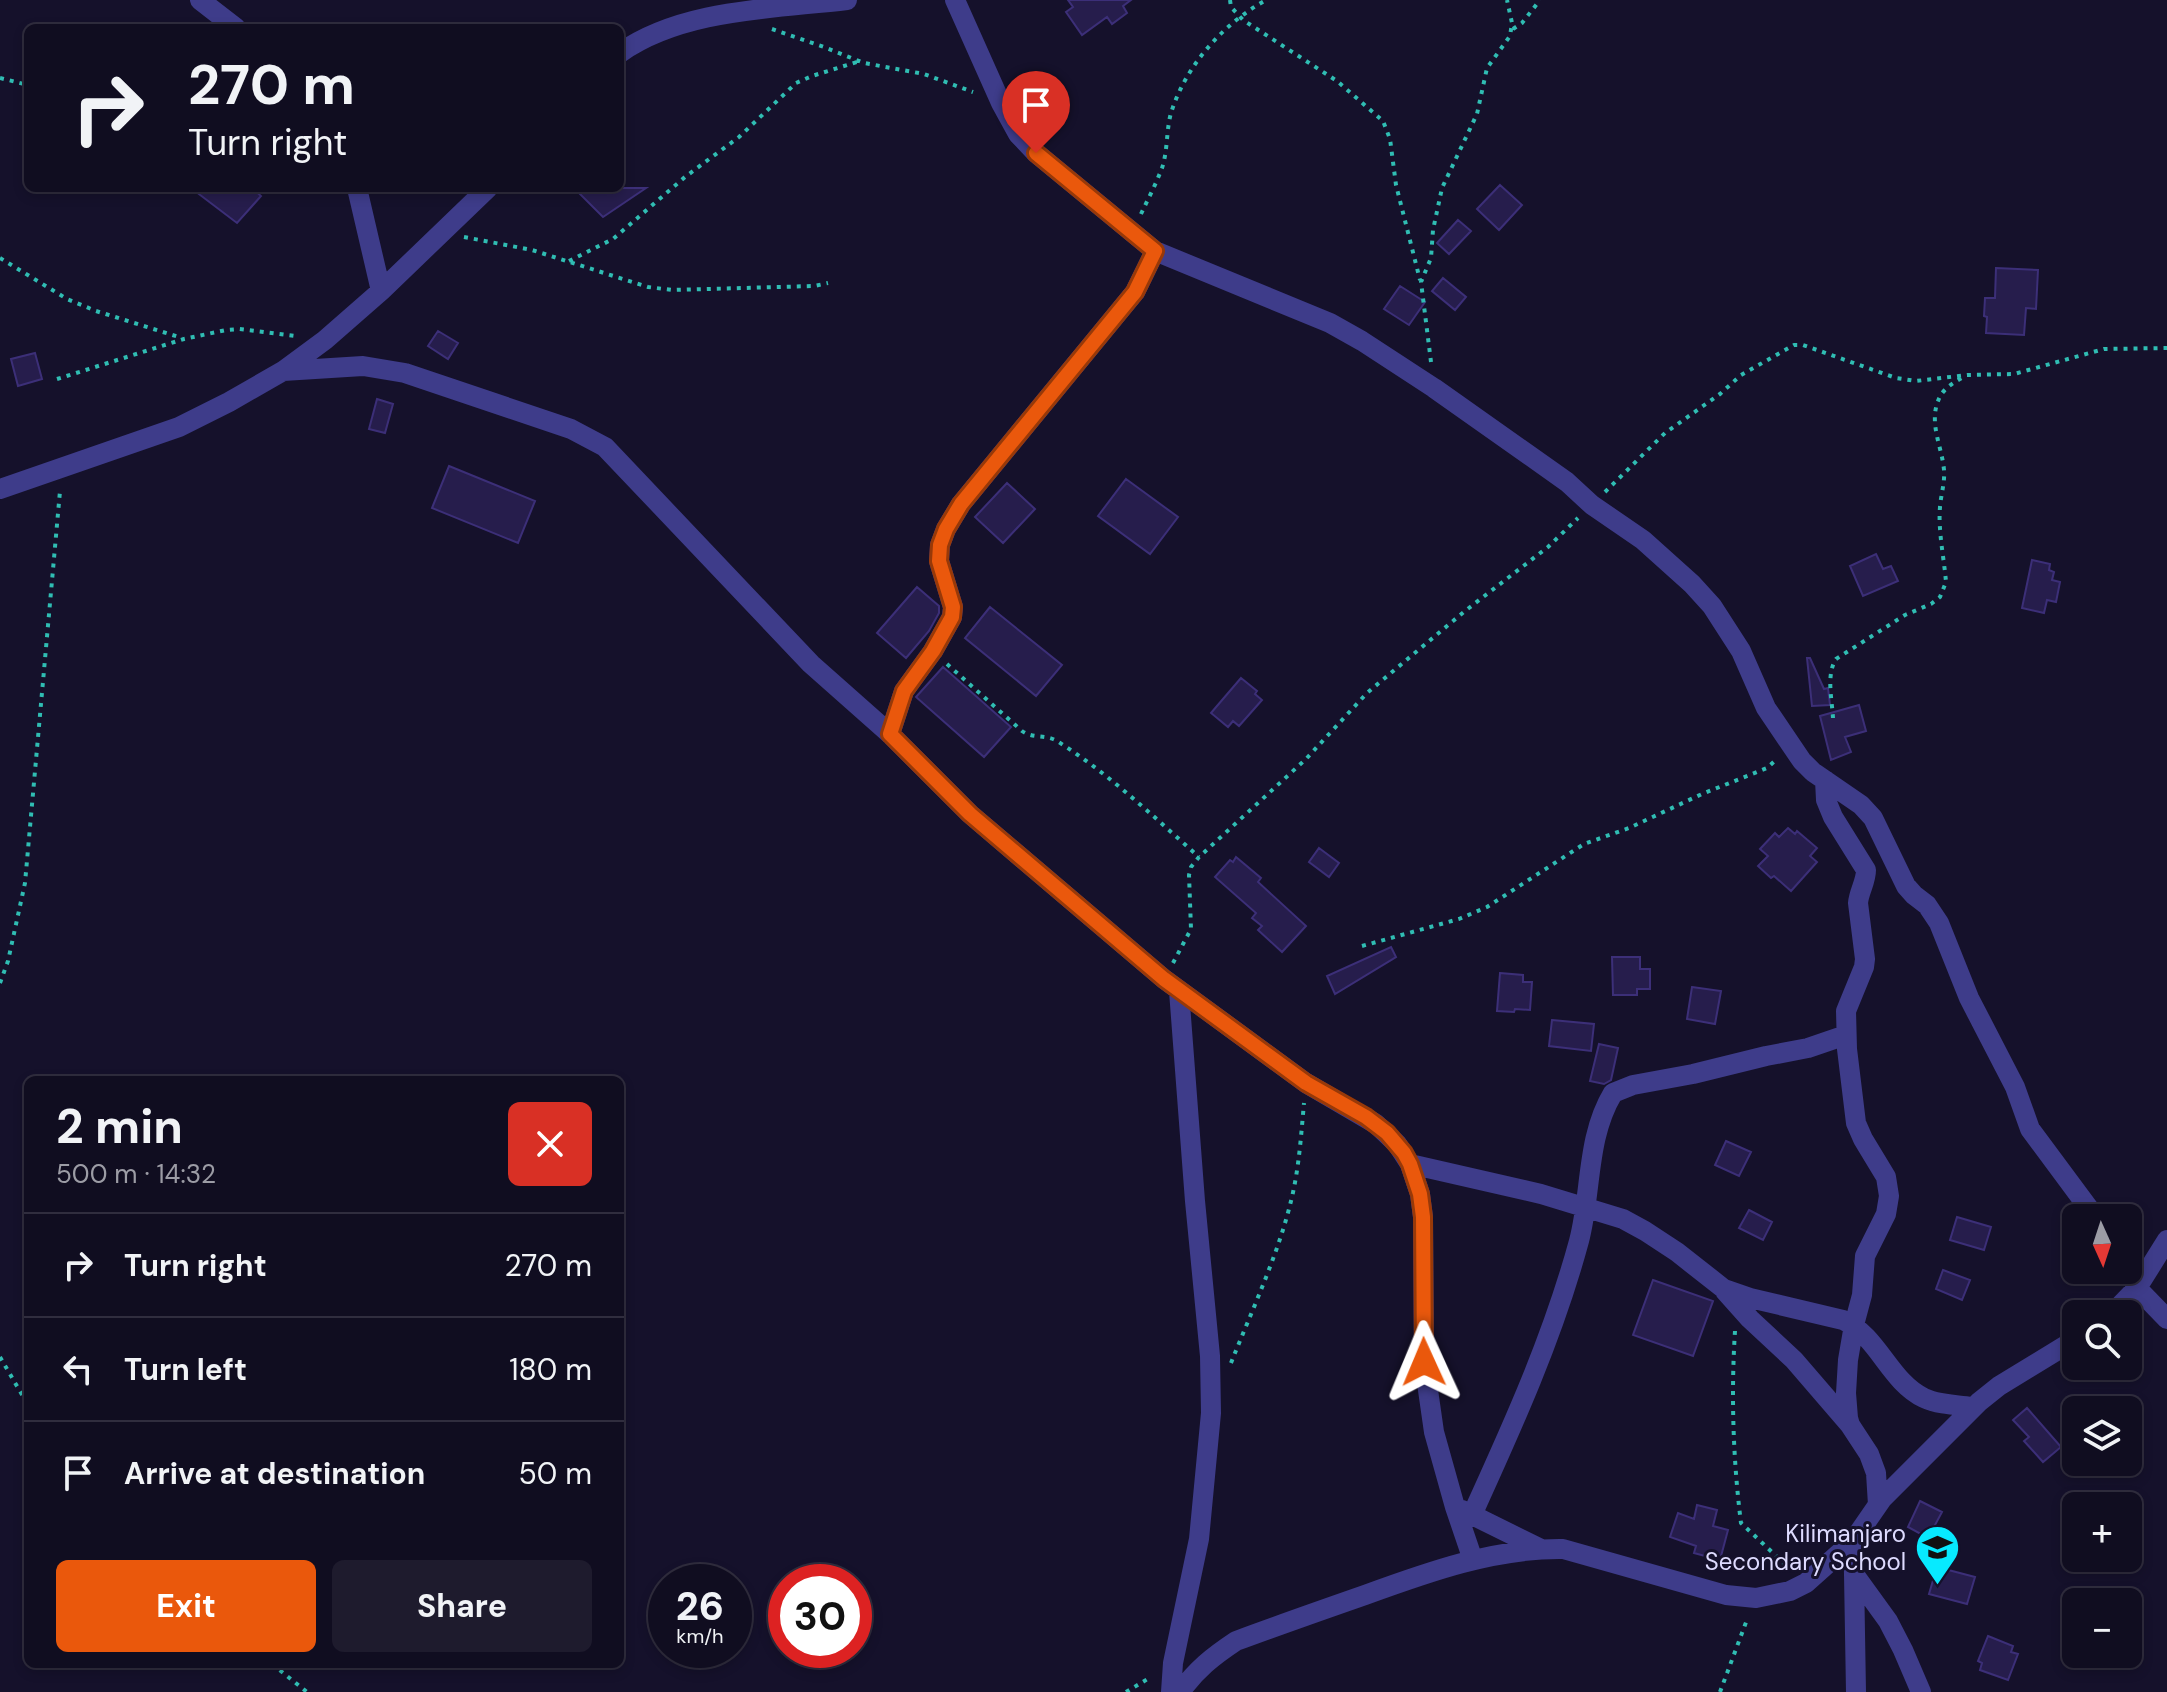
<!DOCTYPE html>
<meta charset="utf-8">
<style>
:root{--surface:#100d20;--page:#1e1b2d;--text:#f1f3f6;--muted:#9c9ca5;--line:#302d3e;--accent:#ea580c}
body{margin:0;font-family:"DM Sans",sans-serif;background:var(--page);color:var(--text);height:100vh;display:flex;flex-direction:column;font-size:30px;white-space:nowrap}
*{box-sizing:border-box;margin:0}
p{font-size:26px;color:var(--muted)}
.icon{flex:none;width:44px;height:44px;fill:none;stroke:currentColor;stroke-width:2;stroke-linecap:round;stroke-linejoin:round}
.map{position:relative;flex:1;overflow:hidden}
.sheet{position:absolute;left:24px;top:1076px;width:600px;height:592px;display:flex;flex-direction:column;background:var(--surface);border-radius:12px;box-shadow:0 4px 12px #0003,0 0 0 2px var(--line)}
.sheet>*{flex:none}
.guide{position:absolute;left:24px;top:24px;width:600px;height:168px;border-radius:12px;box-shadow:0 4px 12px #0003,0 0 0 2px var(--line);background:#100d20;color:var(--text);overflow:hidden}
.needle{width:52px;rotate:177deg}
.controls{position:absolute;left:2062px;top:1204px;display:grid;gap:16px}
.controls a{display:grid;place-items:center;width:80px;height:80px;border-radius:12px;background:var(--surface);box-shadow:0 4px 12px #0003,0 0 0 2px var(--line);font-size:40px}
.speed{position:absolute;left:648px;top:1564px;display:flex;gap:16px;font-size:40px;font-weight:700;text-align:center}
.speed>*{display:grid;place-content:center;width:104px;height:104px;border-radius:50%;background:var(--surface);box-shadow:0 4px 12px #0003,0 0 0 2px var(--line);line-height:1}
.speed small{font-size:20px;font-weight:400}
.speed .limit{border:12px solid #d22;background:#fff;color:#111}
.pin{position:absolute;display:grid;place-items:center;width:68px;height:68px;color:#fff;margin:-82px -34px;border-radius:50% 50% 50% 0;rotate:-45deg;box-shadow:0 0 8px #0007}
.pin .icon{rotate:45deg}
.me{position:absolute;width:88px;margin:-44px;rotate:359deg;stroke-linejoin:round;filter:drop-shadow(0 0 6px #0008)}
.turn{display:flex;align-items:center;gap:28px;height:168px;padding:0 32px;font-size:36px}
.turn .icon{width:104px;height:104px;stroke-width:2.5}
.turn b{display:block;font-size:56px;line-height:68px}
.round{display:grid;place-items:center;flex:none;width:84px;height:84px;border-radius:12px;background:var(--page)}
.overview{display:flex;align-items:center;justify-content:space-between;height:136px;padding:0 32px}
h1{font-size:48px;font-weight:700;line-height:60px}
.primary-button{display:flex;gap:16px;margin-top:auto;padding:16px 32px}
.primary-button a{flex:1;height:92px;border-radius:12px;background:var(--accent);color:#fff;font-size:32px;font-weight:700;line-height:92px;text-align:center}
.primary-button a+a{background:var(--page);color:var(--text)}
ul{padding:0;list-style:none}
li{display:flex;align-items:center;gap:24px;height:104px;padding:0 32px;border-top:2px solid var(--line)}
li div{flex:1}
li b{display:block;font-size:30px}
li em{font-style:normal}
.map>svg:first-child{display:block}
</style>
<div class="map">
<svg width="2167" height="1692" viewBox="0 0 2167 1692">
<rect width="100%" height="100%" fill="#15112b"/>
<path fill="#261d4c" stroke="#3c2f78" stroke-width="2" d="M1068 0H1131L1123 6 1127 13 1112 24 1107 17 1082 35 1066 12 1073 7Z
M1500 185 1522 205 1499 230 1477 209Z
M191 188H252L261 196 237 223Z
M574 188H646L603 217Z
M1458 220 1471 231 1449 254 1437 243Z
M1996 268 2038 270 2036 309 2026 308 2024 335 1986 333 1987 317 1984 316 1985 298H1995Z
M1443 278 1466 297 1455 310 1432 291Z
M1400 286 1425 302 1409 325 1384 309Z
M438 331 458 343 448 359 428 346Z
M35 353 42 379 18 386 11 359Z
M377 399 393 404 385 433 369 429Z
M449 466 535 501 518 543 432 508Z
M1126 479 1178 517 1150 554 1098 516Z
M1007 483 1035 509 1003 543 975 517Z
M1876 554 1883 569 1891 566 1898 581 1863 596 1850 566Z
M2032 560 2050 564 2049 570 2054 572 2052 580 2060 582 2056 602 2047 600 2044 613 2022 608Z
M917 587 939 606V613L929 631 906 658 877 633Z
M990 607 1062 665 1036 696 965 638Z
M1807 658H1810L1824 689 1828 688 1830 705 1812 706Z
M943 667 1011 727 984 757 916 697Z
M1241 678 1257 691 1255 694 1262 700 1239 726 1233 721 1228 727 1211 713Z
M1859 705 1866 731 1845 737 1851 752 1831 760 1820 716Z
M1788 828 1795 834 1797 831 1817 848 1810 856 1817 862 1791 891 1774 876 1771 878 1758 866 1768 856 1760 849 1775 833 1779 837Z
M1319 848 1339 863 1329 877 1309 862Z
M1236 857 1261 878 1258 882 1306 926 1282 952 1258 930 1262 926 1252 918 1256 913 1215 877 1230 860 1233 862Z
M1391 947 1396 957 1335 994 1327 976Z
M1612 957H1640V969H1650V989H1637V995H1613Z
M1500 973 1523 975V982H1532L1530 1010 1515 1009 1514 1012 1497 1011Z
M1692 987 1721 991 1715 1024 1687 1019Z
M1552 1020 1594 1024 1591 1051 1549 1046Z
M1599 1044 1618 1048 1611 1080 1604 1084 1590 1081Z
M1726 1141 1751 1152 1739 1176 1715 1165Z
M1749 1210 1772 1222 1763 1240 1739 1228Z
M1957 1217 1991 1227 1984 1250 1950 1240Z
M1943 1270 1970 1280 1962 1300 1936 1289Z
M1653 1280 1713 1301 1693 1356 1633 1335Z
M2027 1408 2061 1447 2043 1462 2024 1441 2029 1437 2013 1420Z
M1920 1501 1942 1512 1928 1538 1908 1527Z
M1697 1505 1717 1510 1713 1526 1728 1530 1720 1560 1694 1553 1696 1546 1670 1537 1678 1513 1694 1519Z
M1937 1567 1975 1577 1967 1604 1929 1594Z
M1988 1636 2013 1646 2011 1652 2018 1654 2008 1680 1980 1670 1982 1663 1978 1661Z"/>
<g fill="none" stroke-linecap="round" stroke-linejoin="round">
<path stroke="#30bdb3" stroke-width="4" stroke-dasharray="4 6" stroke-linecap="butt" d="M1230 0 1231 7 1243 20 1337 81 1383 121 1390 139 1396 185 1420 280
M772 29 824 47 864 63 924 74 973 92
M1513 29 1522 23 1540 0
M0 78 28 85
M1141 214C1148 199 1156 184 1162 168 1168 150 1166 131 1171 113 1186 65 1223 24 1266 0
M464 237 532 250 648 287 672 290 814 286 828 283
M0 258 67 299 96 311 182 338
M569 261 613 239 685 177 739 137 796 83 812 76 860 61
M1431 362 1421 282 1431 258 1433 230 1442 188 1477 114 1487 68 1510 36 1512 23 1507 0
M57 379 184 339 226 330 239 329 295 336
M1605 492 1665 433 1720 394 1741 375 1794 345H1803L1896 378 1916 381 1967 375 2014 374 2104 349 2167 348
M947 664 1022 731C1033 739 1045 734 1057 741 1108 773 1154 817 1199 857
M1833 718C1832 700 1826 674 1836 659L1905 615 1931 604 1940 597 1946 582C1944 558 1938 531 1940 507 1941 494 1945 483 1944 470 1942 447 1929 424 1938 401 1942 389 1953 383 1965 376
M1362 946 1459 919 1487 907 1584 844 1629 828 1702 794 1767 768 1778 758
M1173 963 1191 929 1189 875 1191 867 1199 857 1306 759 1367 693 1465 611 1548 547 1578 518
M0 983 8 961 25 883 60 491
M1735 1331C1731 1394 1733 1460 1741 1523L1790 1569
M0 1357 28 1405
M1231 1363C1252 1310 1278 1255 1291 1201 1299 1169 1301 1136 1304 1103
M272 1664 307 1692
M1126 1692 1151 1677
M1720 1692 1748 1617"/>
<path stroke="#3e3c8a" stroke-width="20" d="M200 0 236 28
M955 0 1001 103 1018 134 1036 153 1155 251 1330 323 1362 341 1434 388 1567 482 1592 505 1643 540 1692 584 1712 606 1741 651 1766 708 1802 761 1813 772 1861 805 1873 818 1906 886 1914 895 1927 905 1939 923 1969 998 2015 1087 2030 1129 2096 1218
M620 53C682 9 773 9 847 0
M357 188 381 291
M283 371 363 366 405 373 571 429 605 447 811 664 890 734 970 814 1164 979 1306 1083 1376 1124 1397 1144 1410 1164 1420 1194 1423 1217 1424 1362 1434 1432 1455 1507 1473 1560
M0 489 179 427 229 402 283 371 325 340 381 291 488 188
M890 734 904 691 933 651 952 617 953 607 939 561 940 545 946 529 961 504 1135 292 1155 251
M1825 780 1826 800 1833 817 1866 870C1866 882 1859 891 1858 903L1865 959 1864 967 1846 1011 1847 1049 1856 1123 1863 1139 1886 1177 1889 1196 1886 1214 1865 1256 1862 1295 1854 1325 1848 1360 1846 1393 1848 1418 1850 1425 1869 1454 1876 1473 1878 1505
M1410 1164 1541 1194 1623 1219 1645 1231 1677 1252 1724 1289 1750 1298 1843 1320C1879 1337 1889 1381 1924 1398 1939 1405 1957 1405 1974 1407
M2128 1270 2137 1288 2167 1319
M1725 1291 1750 1319 1794 1360 1850 1425
M2112 1314 2137 1288 2167 1240
M1462 1510 1541 1549
M1472 1515C1513 1425 1553 1337 1579 1241 1592 1191 1586 1138 1613 1093L1633 1085 1693 1074 1766 1056 1808 1048 1846 1035
M1853 1541 1854 1574 1888 1621 1903 1650 1921 1692
M1854 1574 1856 1692
M1171 1692 1173 1663 1199 1539 1211 1413 1210 1356 1195 1201 1179 991
M1180 1692C1197 1669 1212 1657 1236 1641 1279 1625 1322 1610 1365 1595 1428 1572 1495 1548 1563 1549L1726 1595 1756 1598 1790 1591 1806 1583 1853 1541 1882 1499 1979 1402 1999 1386 2076 1339"/>
</g>
<g fill="none" stroke-linecap="round" stroke-linejoin="round">
<defs>
<path id="route" d="M1036 153 1155 251 1135 292 961 504 946 529 940 545 939 561 953 607 952 617 933 651 904 691 890 734 970 814 1164 979 1306 1083 1366 1117 1387 1133 1404 1153 1410 1164 1420 1194 1423 1217 1424 1362"/>
</defs>
<use href="#route" stroke="#983908" stroke-width="20"/>
<use href="#route" stroke="#ea580c" stroke-width="14"/>
</g>
<defs>
<symbol id="school-pin" viewBox="-11 -11 22 30"><path d="M0 17L-7.5 6A9.5 9.5 0 1 1 7.5 6Z" fill="#07eaff" stroke="#15112b"/><path d="M0-5L7-2L0 1L-7-2ZM-4 1L0 2.5L4 1V4Q0 6-4 4Z" fill="#111"/></symbol>
</defs>
<g fill-rule="evenodd">
<use href="#school-pin" x="1912" y="1522" width="51" height="69"/>
</g>
<g text-anchor="middle" dominant-baseline="central" stroke-width="6" stroke-linejoin="round" paint-order="stroke">
<g font-size="24" fill="#dedbff" stroke="#15112b" text-anchor="end">
<text x="1906" y="1533">Kilimanjaro<tspan x="1906" dy="28">Secondary School</tspan></text>
</g>
</g>
</svg>
<div class="controls">
<a><svg class="needle" viewBox="-14 -14 28 28"><path d="M0-13l5 13h-10z" fill="#e53935"/><path d="M0 13l5-13h-10z" fill="#9c9ca5"/></svg></a>
<a><svg class="icon" aria-label="search" viewBox="0 0 24 24"><circle cx="10" cy="10" r="6"/><path d="M15 15l6 6"/></svg></a>
<a><svg class="icon" aria-label="layers" viewBox="0 0 24 24"><path d="M12 4l9 5-9 5-9-5zM3 14l9 5 9-5"/></svg></a>
<a>+</a>
<a>−</a>
</div>
<div class="speed"><div>26<small>km/h</small></div><div class="limit">30</div></div>
<div class="pin" style="left:1036px;top:153px;background:#d93025"><svg class="icon" aria-label="arrive" viewBox="0 0 24 24"><path d="M6 21V4h12l-3 4 3 4H6"/></svg></div>
<svg class="me" style="left:1424px;top:1362px" viewBox="-20 -20 40 40"><path d="M0-17L14 15 0 8-14 15z" fill="#ea580c" stroke="#fff" stroke-width="4"/></svg>
<div class="guide">
<div class="turn"><svg class="icon" aria-label="right" viewBox="0 0 24 24"><path d="M7 20v-9h11M14 6l5 5-5 5"/></svg><div><b>270 m</b>Turn right</div></div>
</div>
<section class="sheet">
<div class="overview"><div><h1>2 min</h1><p>500 m · 14:32</p></div><a class="round" style="background:#d93025;color:#fff"><svg class="icon" aria-label="close" viewBox="0 0 24 24"><path d="M6 6l12 12M18 6L6 18"/></svg></a></div>
<ul>
<li><svg class="icon" aria-label="right" viewBox="0 0 24 24"><path d="M7 20v-9h11M14 6l5 5-5 5"/></svg><div><b>Turn right</b></div><em>270 m</em></li>
<li><svg class="icon" aria-label="left" viewBox="0 0 24 24"><path d="M17 20v-9H6M10 6l-5 5 5 5"/></svg><div><b>Turn left</b></div><em>180 m</em></li>
<li><svg class="icon" aria-label="arrive" viewBox="0 0 24 24"><path d="M6 21V4h12l-3 4 3 4H6"/></svg><div><b>Arrive at destination</b></div><em>50 m</em></li>
</ul>
<div class="primary-button"><a>Exit</a><a>Share</a></div>
</section>
</div>
